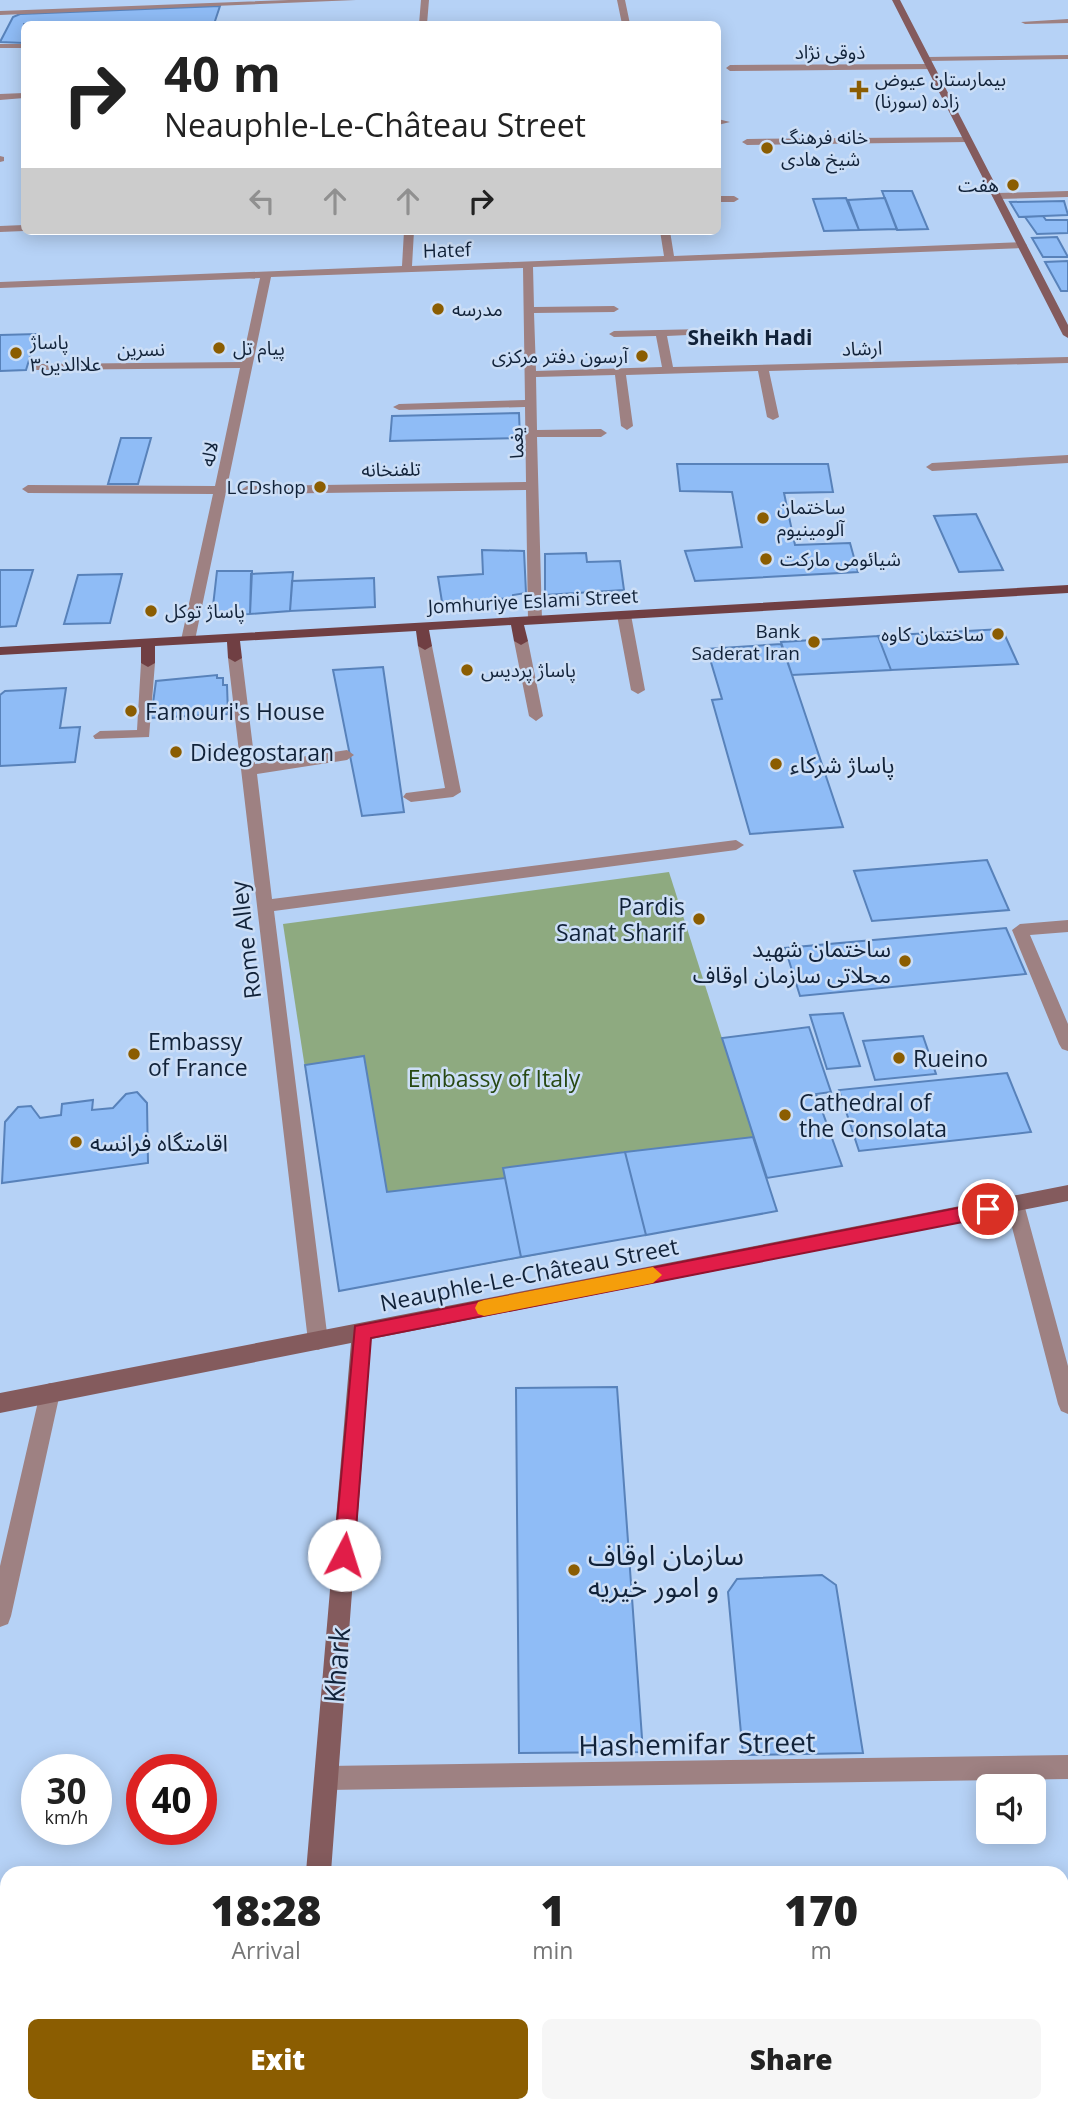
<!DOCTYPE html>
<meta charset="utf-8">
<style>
:root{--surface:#fff;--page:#f6f6f6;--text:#222;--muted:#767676;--accent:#8b5d01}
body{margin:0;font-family:"Open Sans","Noto Sans Arabic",sans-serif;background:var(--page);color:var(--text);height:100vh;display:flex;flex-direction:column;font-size:26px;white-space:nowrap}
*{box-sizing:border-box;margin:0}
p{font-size:23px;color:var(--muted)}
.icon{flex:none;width:38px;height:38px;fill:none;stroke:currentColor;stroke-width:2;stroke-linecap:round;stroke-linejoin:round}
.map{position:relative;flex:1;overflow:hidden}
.panel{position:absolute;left:0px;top:1866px;width:1069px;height:247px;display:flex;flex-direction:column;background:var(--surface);border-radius:21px 21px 0 0;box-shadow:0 4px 18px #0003}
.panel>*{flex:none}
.hud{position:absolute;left:21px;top:21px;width:700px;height:214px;border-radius:10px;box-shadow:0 4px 18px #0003;background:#fff;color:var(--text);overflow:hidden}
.buttons{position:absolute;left:976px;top:1774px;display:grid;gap:14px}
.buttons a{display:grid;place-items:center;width:70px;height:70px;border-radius:10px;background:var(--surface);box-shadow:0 4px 18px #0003;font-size:35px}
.speed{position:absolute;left:21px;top:1754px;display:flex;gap:14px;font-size:35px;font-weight:700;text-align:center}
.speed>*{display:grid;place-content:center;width:91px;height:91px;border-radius:50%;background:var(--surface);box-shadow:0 4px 18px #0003;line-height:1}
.speed small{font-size:18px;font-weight:400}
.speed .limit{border:10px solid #d22;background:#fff;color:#111}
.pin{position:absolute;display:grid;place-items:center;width:60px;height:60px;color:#fff;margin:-30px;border:4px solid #fff;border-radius:50%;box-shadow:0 2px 7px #0007}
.me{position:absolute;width:77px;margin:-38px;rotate:5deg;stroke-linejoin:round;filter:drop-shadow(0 0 5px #0008)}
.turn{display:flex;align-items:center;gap:24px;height:147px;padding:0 28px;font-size:32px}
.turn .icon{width:91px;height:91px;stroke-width:2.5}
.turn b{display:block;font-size:49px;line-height:60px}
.lanes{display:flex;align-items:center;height:66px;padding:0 28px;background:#0003;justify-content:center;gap:35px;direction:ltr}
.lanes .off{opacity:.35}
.eta{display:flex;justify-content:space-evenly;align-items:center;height:119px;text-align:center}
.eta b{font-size:42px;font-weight:800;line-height:49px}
.cta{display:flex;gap:14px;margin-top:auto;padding:14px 28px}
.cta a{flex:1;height:80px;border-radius:10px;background:var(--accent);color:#fff;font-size:28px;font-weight:800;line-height:80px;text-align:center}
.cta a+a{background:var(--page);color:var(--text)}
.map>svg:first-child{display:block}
</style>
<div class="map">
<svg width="1068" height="2111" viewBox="0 0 1068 2111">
<rect width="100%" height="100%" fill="#b6d2f6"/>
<path fill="#8eaa80" d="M669 872 777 1211 339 1291 283 924Z"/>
<path fill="#8fbcf6" stroke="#5882ba" stroke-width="2" d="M220 6 214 24H24V43L0 42 13 17 20 14Z
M882 191H912L928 229 897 230Z
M846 198 859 230 824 231 813 199Z
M885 198 897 229 859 230 848 200Z
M1064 201 1068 215 1019 217 1010 202Z
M1043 216 1046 220H1068V233L1037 234 1025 217Z
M1057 237 1068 257H1043L1032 238Z
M1068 261V291H1061L1045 262Z
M37 334 26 370 0 371V335Z
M519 413 520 438 390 441 392 416Z
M121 438H151L138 484H108Z
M677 464H828L833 492 784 493 795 545 850 543 858 572 695 581 685 551 742 547 732 492 680 491Z
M976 514 1003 570 959 572 934 516Z
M482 550 524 551 526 593 513 595V598L442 602 438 577 483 574Z
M586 553 587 562 620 561 624 590 545 595V554Z
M0 570H33L16 626 0 627Z
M217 571H252L250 614 212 615Z
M293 572 290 611 250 614 251 574Z
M122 574 110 623 64 624 78 575Z
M374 578 375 607 290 611 292 581Z
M1002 629 1018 664 891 670 878 636Z
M878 636 891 670 792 675 781 642Z
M781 644 792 675 843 827 750 834 712 700 722 699 707 649Z
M383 667 404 812 362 816 333 670Z
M217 675V678H223V685H227L228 714 151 718 156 681Z
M66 688 60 728 80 727 75 762 0 766V695L5 691Z
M987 860 1009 910 872 921 854 871Z
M1006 928 1026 974 800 996 785 948Z
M843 1013 860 1066 827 1069 810 1015Z
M809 1027 831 1092 816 1094 842 1166 767 1178 722 1038Z
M923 1036 936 1074 875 1080 863 1041Z
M364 1056 387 1192 505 1178 521 1257 339 1291 305 1065Z
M1007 1073 1031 1132 859 1151 839 1090Z
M137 1092 147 1103 148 1163 2 1183 5 1122 18 1107 31 1106 40 1118 61 1115 62 1104 93 1100 92 1110 113 1108 126 1094Z
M753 1137 777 1211 646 1235 625 1152Z
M625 1152 646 1235 521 1257 503 1168Z
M617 1387 643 1752 519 1753 516 1388Z
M822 1575 836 1585 863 1753 743 1755 728 1592 737 1579Z"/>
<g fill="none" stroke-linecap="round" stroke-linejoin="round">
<path fill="#9e8182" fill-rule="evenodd" d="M289 0H356L0 15V11Z
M421 0H429L427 24H419Z
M617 0H625L630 24H622Z
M1068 19V23L1025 24 1021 22Z
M0 44H24V48H0Z
M1068 55V59L927 61 923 59 927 57Z
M931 64 934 69 730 71 726 68 730 65Z
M24 93V98L0 100V94Z
M718 119 730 122 718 125Z
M971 137 968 142 747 145 742 142 747 139Z
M0 156 4 157V161L0 162Z
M1068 191V197L997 199 992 196 997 193Z
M718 196H734L739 199 734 202H718Z
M24 225V231L0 232V226Z
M404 231H414L412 266 664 256 660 231H670L674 256 1022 242 1027 245 1022 248 533 267 534 307 614 306 619 309 614 312 534 313 536 371 662 367 656 336 614 337 609 334 614 331 704 329 708 330V334L667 336 673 367 1068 357V363L769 371 779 417 773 420 767 417 758 371 626 375 633 426 627 430 621 426 615 375 536 377 537 430 601 429 607 433 601 437H537L542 620 535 624 528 620 526 490 247 494 241 490 247 486 526 482 525 407 399 410 393 407 399 404 525 400 523 268 271 277 195 640 193 643H183L181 640 213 494 28 493 22 489 28 485 215 486 240 368 36 370 30 367 36 364 242 362 260 278 0 288V282L402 266Z
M1068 455V463L932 471 926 467 932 463Z
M624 611 631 615 645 690 638 694 631 690 617 615Z
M521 637 528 641 543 716 536 721 529 716 514 641Z
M425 642 432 646 461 792 453 797 411 802 403 797 406 793 445 788 418 646Z
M235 654 242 658 255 764 347 750 354 755 347 760 257 774 272 899 736 840 744 845 736 850 274 911 328 1341 325 1347 318 1350 311 1347 308 1341 228 658Z
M148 659 155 663 149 737 95 739 93 736 100 731 137 730 141 663Z
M1068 920V932L1030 935 1068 1024V1051L1062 1049 1059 1044 1012 930 1020 924Z
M1015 1196 1022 1198 1024 1204 1068 1366V1414L1061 1411 1058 1404 1006 1204 1008 1198Z
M50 1383 57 1386 60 1393 11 1616 8 1624 0 1627V1566L40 1393 43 1386Z
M1068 1755V1779L327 1790 318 1787 315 1778 318 1769 327 1766Z"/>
<path fill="#845b5d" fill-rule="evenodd" d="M892 0H900L1068 325V338L1063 335Z
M1068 1185V1201L371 1339 331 1872H306L351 1343 0 1413V1393Z
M286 2105H314L313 2111H285Z"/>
<path fill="#703f43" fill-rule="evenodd" d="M1068 585V593L524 625 528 641 521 645 514 641 511 625 429 630 432 646 425 650 418 646 416 631 240 641 242 658 235 662 228 658 227 642 155 646V663L148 667 141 663V647L0 655V647Z"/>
</g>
<path fill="#e11d48" stroke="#92132f" stroke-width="2" d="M988 1202 996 1209 988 1217 371 1338 354 1555 351 1562 344 1565 337 1562 334 1555 355 1326Z"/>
<path fill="#f59e0b" d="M653 1267 662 1275 653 1283 484 1316 478 1314 475 1308 478 1302 484 1300Z"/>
<g fill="#8b5d01" stroke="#ccdef6" stroke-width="2.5">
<path d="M855.5 79.5h7v7h7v7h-7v7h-7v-7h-7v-7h7z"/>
<circle cx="767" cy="148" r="7"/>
<circle cx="1013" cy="185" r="7"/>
<circle cx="438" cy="309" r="7"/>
<circle cx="219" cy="348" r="7"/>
<circle cx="16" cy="353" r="7"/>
<circle cx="642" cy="356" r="7"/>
<circle cx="320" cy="487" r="7"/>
<circle cx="763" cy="518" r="7"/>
<circle cx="766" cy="559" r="7"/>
<circle cx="151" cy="611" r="7"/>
<circle cx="998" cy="634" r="7"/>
<circle cx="814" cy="642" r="7"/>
<circle cx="467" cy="670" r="7"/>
<circle cx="131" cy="711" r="7"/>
<circle cx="176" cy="752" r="7"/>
<circle cx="776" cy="764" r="7"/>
<circle cx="699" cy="919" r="7"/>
<circle cx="905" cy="961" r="7"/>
<circle cx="134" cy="1054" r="7"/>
<circle cx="899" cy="1058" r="7"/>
<circle cx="785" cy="1115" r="7"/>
<circle cx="76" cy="1142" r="7"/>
<circle cx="574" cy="1570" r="7"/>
</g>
<g text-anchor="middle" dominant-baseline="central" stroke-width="5" stroke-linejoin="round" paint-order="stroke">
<g font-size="19" fill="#112239" stroke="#ccdef6">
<text x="830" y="52">ذوقی نژاد</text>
<text transform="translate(447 250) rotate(-2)">Hatef</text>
<text transform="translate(862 348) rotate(-2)">ارشاد</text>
<text transform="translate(141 349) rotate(-1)">نسرین</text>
<text transform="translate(516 443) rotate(-92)">یغما</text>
<text transform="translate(209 454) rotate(-78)">لاله</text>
<text transform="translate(391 469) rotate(-1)">تلفنخانه</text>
<text transform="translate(533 601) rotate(-3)">Jomhuriye Eslami Street</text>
</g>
<g font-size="19" fill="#112239" stroke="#ccdef6" text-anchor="start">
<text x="875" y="79">بیمارستان عیوض<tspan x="875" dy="22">زاده (سورنا)</tspan></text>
<text x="781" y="137">خانه فرهنگ<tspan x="781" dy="22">شیخ هادی</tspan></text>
<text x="999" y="185" text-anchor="end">هفت</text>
<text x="452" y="309">مدرسه</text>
<text x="30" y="342">پاساژ<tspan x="30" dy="22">علاالدین۳</tspan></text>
<text x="233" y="348">پیام تل</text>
<text x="628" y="356" text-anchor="end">آرسون دفتر مرکزی</text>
<text x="306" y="487" text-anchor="end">LCDshop</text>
<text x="777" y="507">ساختمان<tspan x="777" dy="22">آلومینیوم</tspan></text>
<text x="780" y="559">شیائومی مارکت</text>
<text x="165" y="611">پاساژ توکل</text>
<text x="800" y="631" text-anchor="end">Bank<tspan x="800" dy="22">Saderat Iran</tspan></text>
<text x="984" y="634" text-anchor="end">ساختمان کاوه</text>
<text x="481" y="670">پاساژ پردیس</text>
</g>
<g font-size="21" font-weight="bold" fill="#112239" stroke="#ccdef6">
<text x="750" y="337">Sheikh Hadi</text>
</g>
<g font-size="23" fill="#112239" stroke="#ccdef6" text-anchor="start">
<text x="145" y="711">Famouri's House</text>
<text x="190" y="752">Didegostaran</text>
<text x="790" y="764">پاساژ شرکاء</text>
<text x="685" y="906" text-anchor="end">Pardis<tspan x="685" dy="26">Sanat Sharif</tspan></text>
<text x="891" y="948" text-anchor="end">ساختمان شهید<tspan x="891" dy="26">محلاتی سازمان اوقاف</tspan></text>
<text x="148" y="1041">Embassy<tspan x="148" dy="26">of France</tspan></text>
<text x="913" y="1058">Rueino</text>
<text x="799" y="1102">Cathedral of<tspan x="799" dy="26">the Consolata</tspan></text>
<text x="90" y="1142">اقامتگاه فرانسه</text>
</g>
<g font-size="23" fill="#112239" stroke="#ccdef6">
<text transform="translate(245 940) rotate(-97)">Rome Alley</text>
<text transform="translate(529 1274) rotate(-11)">Neauphle-Le-Château Street</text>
</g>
<g font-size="23" fill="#274813" stroke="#ccdef6">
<text x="494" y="1078">Embassy of Italy</text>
</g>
<g font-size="28" fill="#112239" stroke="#ccdef6" text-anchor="start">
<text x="588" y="1554">سازمان اوقاف<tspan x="588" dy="32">و امور خيريه</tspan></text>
</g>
<g font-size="28" fill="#112239" stroke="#ccdef6">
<text transform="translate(336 1665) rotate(-85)">Khark</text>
<text transform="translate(697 1743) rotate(-1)">Hashemifar Street</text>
</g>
</g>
</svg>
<div class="buttons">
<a><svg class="icon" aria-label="sound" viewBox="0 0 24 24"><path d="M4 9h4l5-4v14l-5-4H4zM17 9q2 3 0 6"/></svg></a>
</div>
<div class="speed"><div>30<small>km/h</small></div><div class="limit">40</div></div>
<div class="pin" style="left:988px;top:1209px;background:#d93025"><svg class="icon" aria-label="arrive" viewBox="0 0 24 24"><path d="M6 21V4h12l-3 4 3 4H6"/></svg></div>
<svg class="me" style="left:344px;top:1555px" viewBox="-20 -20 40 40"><circle r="19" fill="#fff"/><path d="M0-13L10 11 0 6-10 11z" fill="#e11d48"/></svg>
<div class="hud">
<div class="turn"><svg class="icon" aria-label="right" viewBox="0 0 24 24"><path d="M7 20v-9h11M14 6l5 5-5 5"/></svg><div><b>40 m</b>Neauphle-Le-Château Street</div></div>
<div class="lanes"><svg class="icon off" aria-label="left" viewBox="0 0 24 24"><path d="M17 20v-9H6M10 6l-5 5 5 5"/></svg><svg class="icon off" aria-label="ahead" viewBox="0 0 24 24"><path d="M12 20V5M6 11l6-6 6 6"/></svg><svg class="icon off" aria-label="ahead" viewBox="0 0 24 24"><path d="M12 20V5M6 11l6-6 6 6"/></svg><svg class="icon" aria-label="right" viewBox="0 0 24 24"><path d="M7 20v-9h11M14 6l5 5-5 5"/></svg></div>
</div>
<section class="panel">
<div class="eta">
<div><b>18:28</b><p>Arrival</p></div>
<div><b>1</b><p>min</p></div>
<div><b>170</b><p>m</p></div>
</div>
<div class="cta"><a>Exit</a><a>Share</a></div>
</section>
</div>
